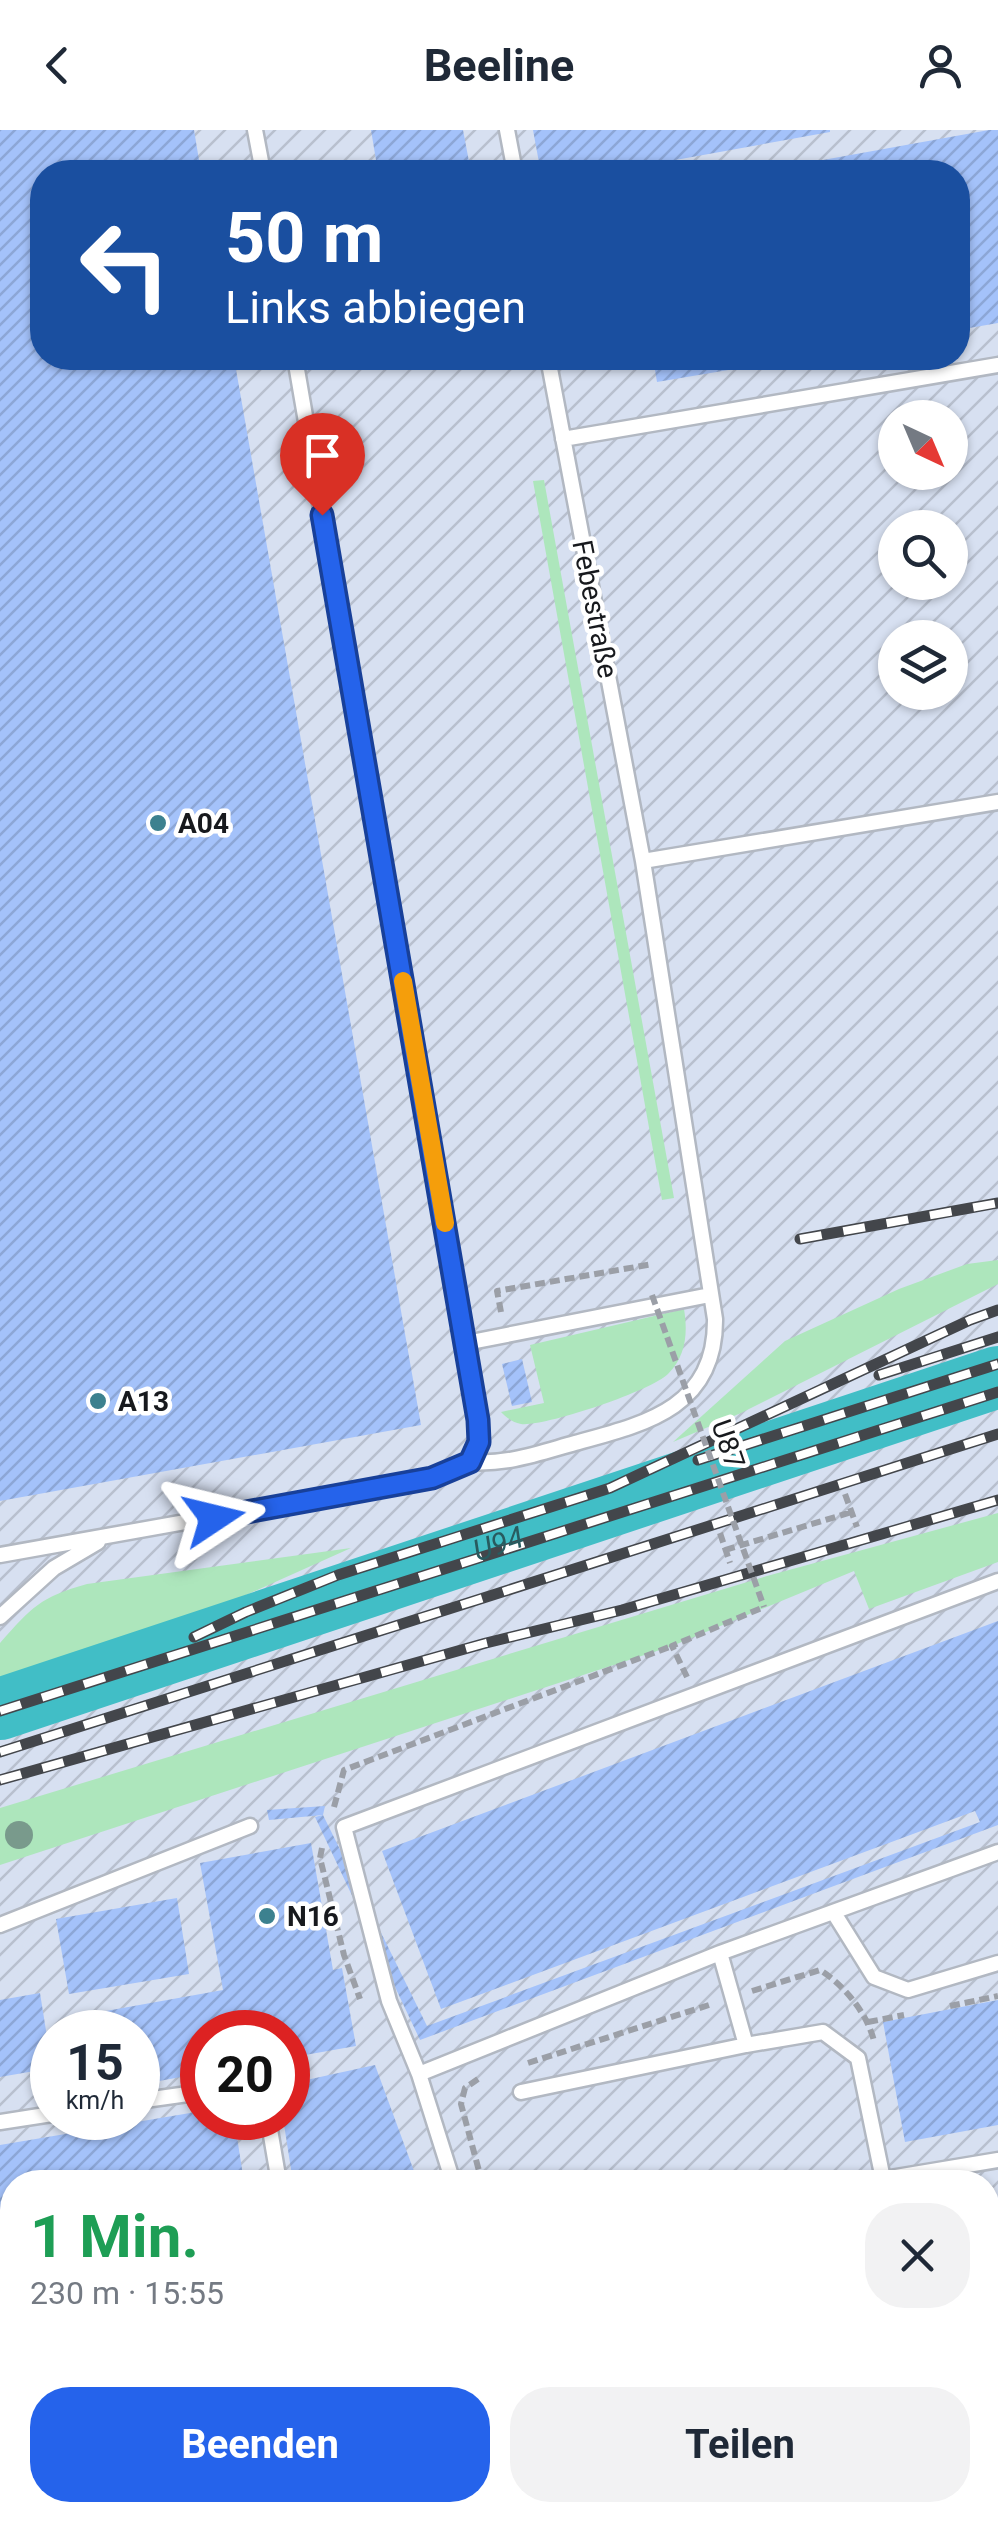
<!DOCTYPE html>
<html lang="de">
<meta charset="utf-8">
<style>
:root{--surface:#fff;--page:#f2f2f3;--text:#1f2937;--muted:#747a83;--accent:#2563eb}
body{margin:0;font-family:Roboto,sans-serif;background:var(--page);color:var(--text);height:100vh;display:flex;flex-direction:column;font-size:38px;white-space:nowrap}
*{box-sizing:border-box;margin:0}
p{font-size:32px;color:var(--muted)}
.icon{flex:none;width:55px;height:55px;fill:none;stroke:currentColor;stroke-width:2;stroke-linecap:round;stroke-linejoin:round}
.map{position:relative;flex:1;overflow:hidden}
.panel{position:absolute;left:0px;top:2040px;width:1000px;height:352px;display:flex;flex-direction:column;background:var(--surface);border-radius:40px 40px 0 0;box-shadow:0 2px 8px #0004}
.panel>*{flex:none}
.guide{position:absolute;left:30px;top:30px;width:940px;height:210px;border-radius:40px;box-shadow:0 2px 8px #0004;background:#1a4fa0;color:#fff;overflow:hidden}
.needle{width:65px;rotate:136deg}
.fabs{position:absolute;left:878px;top:270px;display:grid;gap:20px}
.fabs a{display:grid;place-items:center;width:90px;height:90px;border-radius:50%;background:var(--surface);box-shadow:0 2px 8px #0004;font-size:50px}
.speed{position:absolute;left:30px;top:1880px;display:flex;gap:20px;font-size:50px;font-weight:700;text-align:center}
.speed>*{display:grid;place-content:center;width:130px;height:130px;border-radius:50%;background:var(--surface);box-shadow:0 2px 8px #0004;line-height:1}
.speed small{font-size:25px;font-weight:400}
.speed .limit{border:15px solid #d22;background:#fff;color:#111}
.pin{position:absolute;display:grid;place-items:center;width:85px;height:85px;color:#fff;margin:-102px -42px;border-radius:50% 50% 50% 0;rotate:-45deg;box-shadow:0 0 10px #0007}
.pin .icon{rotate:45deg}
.me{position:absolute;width:110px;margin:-55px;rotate:80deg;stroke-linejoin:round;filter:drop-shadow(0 0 8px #0008)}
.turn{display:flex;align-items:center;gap:35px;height:210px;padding:0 30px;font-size:45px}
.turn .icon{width:130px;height:130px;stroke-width:2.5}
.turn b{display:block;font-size:70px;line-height:85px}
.round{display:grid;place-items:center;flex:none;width:105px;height:105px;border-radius:40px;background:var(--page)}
.headline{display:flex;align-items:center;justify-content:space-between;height:170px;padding:0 30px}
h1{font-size:60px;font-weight:700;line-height:75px;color:#1e9e55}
.primary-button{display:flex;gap:20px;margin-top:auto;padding:20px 30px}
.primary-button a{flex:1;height:115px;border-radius:40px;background:var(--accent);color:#fff;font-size:40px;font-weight:700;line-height:115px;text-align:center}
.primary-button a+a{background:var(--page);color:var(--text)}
header{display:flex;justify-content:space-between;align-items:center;height:130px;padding:0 30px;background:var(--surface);font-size:45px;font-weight:700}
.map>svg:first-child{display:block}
</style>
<header><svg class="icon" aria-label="back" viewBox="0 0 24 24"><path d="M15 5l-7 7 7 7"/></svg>Beeline<svg class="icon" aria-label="person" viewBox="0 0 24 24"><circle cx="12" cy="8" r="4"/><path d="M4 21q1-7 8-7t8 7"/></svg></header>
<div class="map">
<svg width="998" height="2391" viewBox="0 0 998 2391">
<defs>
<pattern id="industrial-furrows" width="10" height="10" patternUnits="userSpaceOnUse" patternTransform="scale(2.5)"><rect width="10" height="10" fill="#d7e0f1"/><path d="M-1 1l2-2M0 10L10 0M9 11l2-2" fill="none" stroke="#b8c0ce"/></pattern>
<pattern id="building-hatch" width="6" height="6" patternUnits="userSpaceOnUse" patternTransform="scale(2.5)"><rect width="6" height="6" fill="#a4c2fa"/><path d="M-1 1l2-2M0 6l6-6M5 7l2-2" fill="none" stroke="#8ca6d6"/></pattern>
</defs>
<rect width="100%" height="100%" fill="#e4eaf4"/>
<path fill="url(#industrial-furrows)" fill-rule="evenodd" d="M0 0H998V2391H0ZM42 42H958V228H42ZM895 288H950V342H895ZM895 398H950V452H895ZM895 508H950V562H895ZM52 1902H138V1988H52ZM202 1902H288V1988H202ZM12 2052H988V2380H12Z"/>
<path fill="#ade6bc" d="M544 350 674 1068 662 1070 533 351Z
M998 1130V1154L741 1283 673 1312 785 1211 899 1159 967 1134Z
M684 1179C688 1203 686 1226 668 1244 651 1261 544 1297 521 1294 512 1292 507 1288 501 1282L544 1273 530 1215Z
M998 1383V1432L869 1479 854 1441 672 1516 0 1735V1678L767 1446Z
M351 1418 208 1482 113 1532 0 1572V1513C32 1477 40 1467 87 1454Z"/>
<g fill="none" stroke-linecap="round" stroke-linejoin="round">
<path stroke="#41bec6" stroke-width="62" id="s1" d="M0 1579 998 1247"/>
</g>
<path fill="url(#building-hatch)" d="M0 0H194L201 42H42V228H234L421 1295 0 1371Z
M371 0H463L471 42H378Z
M533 0H830V2L609 42H579L577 31 540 38Z
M989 0H998V193L958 200V42H756Z
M653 228H787L788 230 657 252Z
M522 1229 532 1272 512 1276 502 1234Z
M998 1491V1695L420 1910 315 1687 323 1685 427 1896 980 1692 975 1681 441 1879 382 1721Z
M325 1676 323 1685 269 1690 267 1680Z
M311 1713 333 1840 342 1838 356 1916 288 1928V1902H202V1943L138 1955V1902H81L78 1886 223 1860 200 1733Z
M177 1768 189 1844 69 1864 56 1789Z
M40 1863 52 1938 0 1947V1870Z
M998 1870V1995L905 2012 883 1892Z
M375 1935 418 2052H293L283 1988H288V1954Z
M202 1981V1988H234L244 2052H12V2180L0 2183V2015Z
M998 2067V2192L988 2194V2069Z
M998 2335V2391H817L850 2380H988V2338Z
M158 2380H321L323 2391H160Z
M358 2380H407L409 2391H360Z
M422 2380H665L637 2391H424Z"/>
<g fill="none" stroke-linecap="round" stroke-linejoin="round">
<defs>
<path id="service" d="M255 0 263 42
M507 0 515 42
M295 228 478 1290 479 1312 469 1332
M563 309 998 235
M643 731 998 672
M466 1213 710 1165
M469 1332C507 1335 539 1323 575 1313 645 1294 716 1278 715 1189L643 731 548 228
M0 1425 432 1348 469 1332
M0 1487 54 1438 98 1412
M834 1783 874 1847 908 1860 998 1833
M0 1795 250 1696
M720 1823 746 1915
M419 1944 389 1871 344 1697 998 1451
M521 1962 746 1915 823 1902 858 1928 883 2049
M138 1971 202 1962
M268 1988 279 2052
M0 1992 52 1984
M453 2052 419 1944 720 1823 998 1722
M866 2052 998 2030
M0 2223 12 2221
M988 2296 998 2293
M130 2380 132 2391
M714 2391 743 2380"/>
</defs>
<use href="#service" stroke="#b2b8c2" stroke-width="19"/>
<path stroke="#9b9fa7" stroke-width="6" stroke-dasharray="10 5" stroke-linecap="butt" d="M501 1182 497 1161 653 1134
M845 1364 857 1397
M720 1403 730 1433
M725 1420 852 1382
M687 1547 672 1516 764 1477
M334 1677 344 1640 672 1516
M322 1718 320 1728 344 1825 360 1869
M752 1861 820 1840C844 1855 867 1883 874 1911
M950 1876 998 1866
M868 1892 904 1885
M528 1933 712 1874
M478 1949 465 1958 461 1974 482 2052
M657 2391 685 2380"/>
<use href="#service" stroke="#fff" stroke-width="14"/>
<defs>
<path id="rail" d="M800 1109 998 1073
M879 1245 998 1207
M698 1330 998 1234
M194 1507 246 1482 338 1445 610 1358 970 1190 998 1180
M0 1581 998 1262
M0 1622 998 1304
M0 1650 486 1513 622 1480 998 1370"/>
</defs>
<use href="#rail" stroke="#43464b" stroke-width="11"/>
<use href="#rail" stroke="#fff" stroke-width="8" stroke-dasharray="22" stroke-linecap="butt"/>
<path stroke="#9b9fa7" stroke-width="6" stroke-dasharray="10 5" stroke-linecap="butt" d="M652 1165 764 1477"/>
</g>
<circle fill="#799a8c" cx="19" cy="1705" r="14"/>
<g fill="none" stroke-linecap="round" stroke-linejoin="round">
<defs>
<path id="route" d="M214 1388 432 1348 470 1332 479 1312 478 1290 322 385"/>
</defs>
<use href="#route" stroke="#184099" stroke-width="25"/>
<use href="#route" stroke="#2563eb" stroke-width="18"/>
<path stroke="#f59e0b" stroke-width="18" d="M403 851 445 1093"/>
</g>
<g fill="#3c818f" stroke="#fff" stroke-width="4">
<circle cx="158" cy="693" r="10"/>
<circle cx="98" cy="1271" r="10"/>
<circle cx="267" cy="1786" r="10"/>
</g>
<g text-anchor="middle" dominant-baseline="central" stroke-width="9" stroke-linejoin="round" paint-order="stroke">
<g font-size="28" fill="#17191d" stroke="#fff">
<text transform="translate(595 479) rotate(79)">Febestraße</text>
<text transform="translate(728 1314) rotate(71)">U87</text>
</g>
<g font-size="28" font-weight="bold" fill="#17191d" stroke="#fff" text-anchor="start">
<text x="178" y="693">A04</text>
<text x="118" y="1271">A13</text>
<text x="287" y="1786">N16</text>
</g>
<g font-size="30" font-style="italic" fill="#285b5f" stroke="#fff">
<text stroke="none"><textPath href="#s1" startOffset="525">U94</textPath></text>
</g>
</g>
</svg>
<div class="fabs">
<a><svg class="needle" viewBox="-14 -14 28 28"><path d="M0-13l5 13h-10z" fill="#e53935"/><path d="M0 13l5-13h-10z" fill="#747a83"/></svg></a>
<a><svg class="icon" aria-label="search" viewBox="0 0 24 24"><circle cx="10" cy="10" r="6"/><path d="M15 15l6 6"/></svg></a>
<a><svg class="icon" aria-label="layers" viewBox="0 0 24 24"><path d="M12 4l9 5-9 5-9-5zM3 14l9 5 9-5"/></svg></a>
</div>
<div class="speed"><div>15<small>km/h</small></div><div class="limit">20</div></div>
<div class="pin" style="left:322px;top:385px;background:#d93025"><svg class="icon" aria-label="arrive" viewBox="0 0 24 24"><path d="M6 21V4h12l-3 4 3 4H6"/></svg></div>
<svg class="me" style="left:214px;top:1388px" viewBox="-20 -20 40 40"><path d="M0-17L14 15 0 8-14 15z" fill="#2563eb" stroke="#fff" stroke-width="4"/></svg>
<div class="guide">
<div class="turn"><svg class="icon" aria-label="left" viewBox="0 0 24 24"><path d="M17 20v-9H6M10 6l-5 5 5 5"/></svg><div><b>50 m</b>Links abbiegen</div></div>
</div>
<section class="panel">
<div class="headline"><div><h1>1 Min.</h1><p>230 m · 15:55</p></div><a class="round"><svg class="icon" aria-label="close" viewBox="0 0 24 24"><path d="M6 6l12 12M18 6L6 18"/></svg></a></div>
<div class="primary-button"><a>Beenden</a><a>Teilen</a></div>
</section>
</div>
